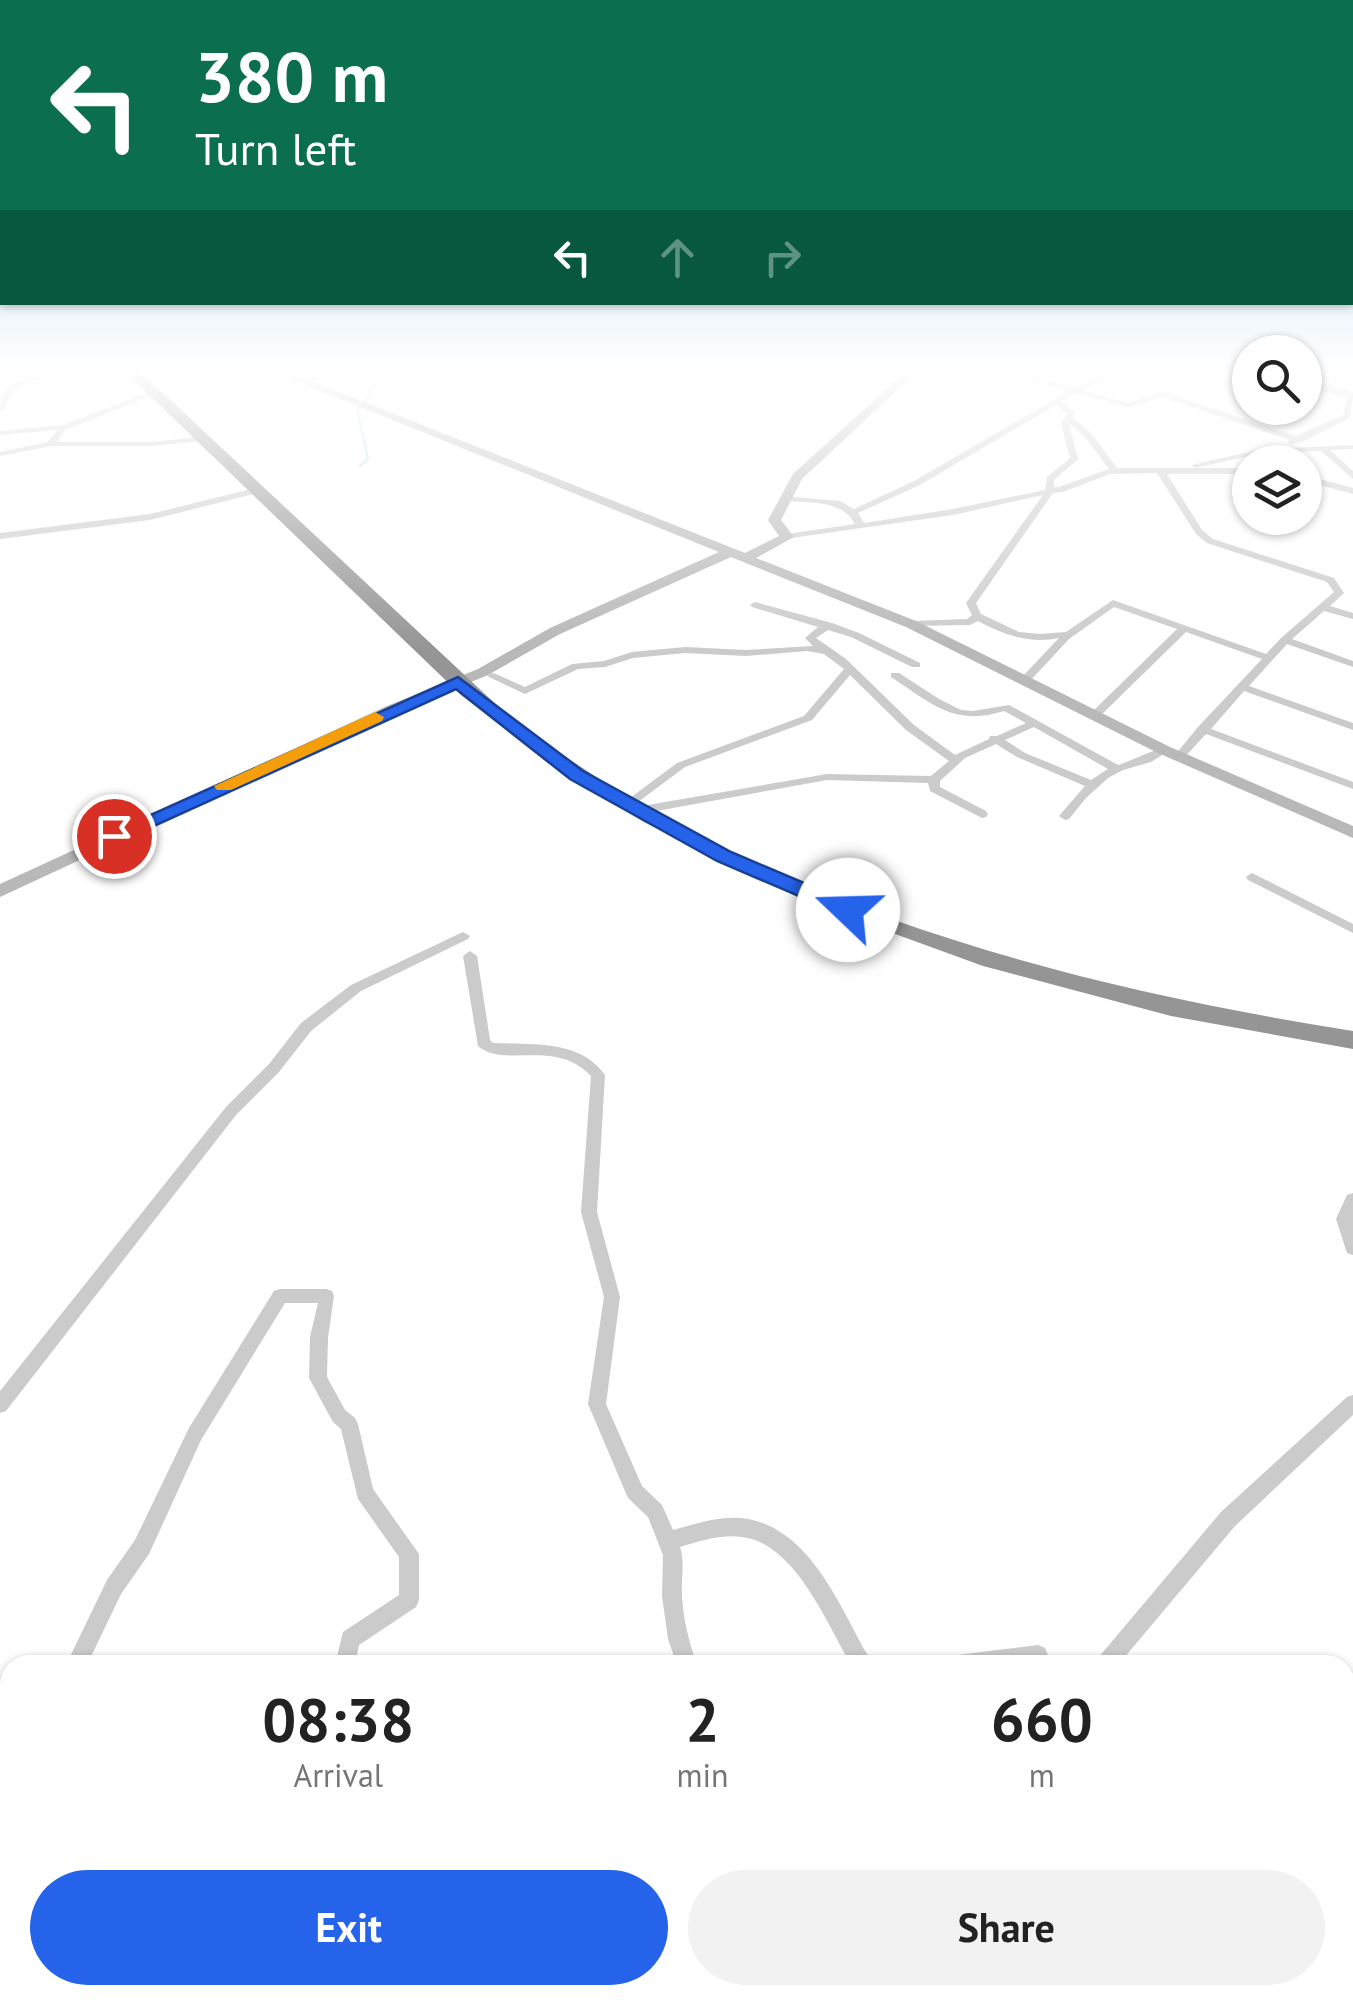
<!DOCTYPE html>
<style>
:root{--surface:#fff;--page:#f2f2f2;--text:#222;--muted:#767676;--accent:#2563eb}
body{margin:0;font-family:"PT Sans",sans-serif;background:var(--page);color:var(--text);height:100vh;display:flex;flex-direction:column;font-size:38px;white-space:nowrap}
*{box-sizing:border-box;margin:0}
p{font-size:32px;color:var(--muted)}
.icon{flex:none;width:55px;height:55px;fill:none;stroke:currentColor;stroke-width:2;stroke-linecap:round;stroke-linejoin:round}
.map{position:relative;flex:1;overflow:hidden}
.sheet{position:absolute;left:0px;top:1655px;width:1355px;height:350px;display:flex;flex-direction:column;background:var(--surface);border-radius:30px 30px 0 0;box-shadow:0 2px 8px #0004}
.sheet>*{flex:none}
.guide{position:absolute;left:0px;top:0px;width:1355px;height:305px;box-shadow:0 2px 8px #0004;background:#0b6e4f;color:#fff;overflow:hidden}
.controls{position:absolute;left:1232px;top:335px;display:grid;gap:20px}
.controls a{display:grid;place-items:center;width:90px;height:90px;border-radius:50%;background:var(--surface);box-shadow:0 2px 8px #0004;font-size:50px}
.pin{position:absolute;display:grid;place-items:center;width:85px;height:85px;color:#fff;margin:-42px;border:5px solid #fff;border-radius:50%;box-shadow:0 2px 10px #0007}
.me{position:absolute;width:110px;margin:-55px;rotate:291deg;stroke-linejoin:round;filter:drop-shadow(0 0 8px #0008)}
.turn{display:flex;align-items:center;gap:35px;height:210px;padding:0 30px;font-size:45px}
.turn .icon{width:130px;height:130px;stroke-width:2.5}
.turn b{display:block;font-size:70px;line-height:85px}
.lanes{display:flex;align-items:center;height:95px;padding:0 30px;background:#0003;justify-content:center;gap:50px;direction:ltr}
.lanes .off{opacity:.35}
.eta{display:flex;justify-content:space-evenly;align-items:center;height:170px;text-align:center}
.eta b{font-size:60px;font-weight:600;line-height:70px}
.button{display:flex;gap:20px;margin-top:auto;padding:20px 30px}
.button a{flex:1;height:115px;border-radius:60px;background:var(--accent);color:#fff;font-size:40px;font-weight:600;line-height:115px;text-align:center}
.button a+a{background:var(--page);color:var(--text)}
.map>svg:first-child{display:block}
</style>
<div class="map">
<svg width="1353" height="2005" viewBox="0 0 1353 2005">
<rect width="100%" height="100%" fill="#fff"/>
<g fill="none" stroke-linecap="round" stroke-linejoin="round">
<path stroke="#c6e0ed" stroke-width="2.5" d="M360 466 368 459 357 409 367 400 381 367"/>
<path fill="#cbcbcb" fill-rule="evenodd" d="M331 367H340L310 384 303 382Z
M988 367H1000L1075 388 1101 375H1104V379L1082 390 1128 403 1163 392 1296 436 1343 415 1347 399 1340 395V391H1346L1353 396 1350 418 1302 442 1291 444 1287 442 1290 440 1163 397 1128 407 1076 393 1061 401 1075 412 1073 418 1091 433 1117 468H1250V474H1167L1202 530 1213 539 1334 578 1344 593 1330 606 1353 613V619L1324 611 1292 639 1353 661V667L1287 644 1249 686 1353 723V730L1244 691 1211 729 1353 782V789L1206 734 1183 759H1175V755L1198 727 1262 659 1186 632 1099 717H1091V713L1177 629 1114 607 1069 639 1030 681 1026 682 1021 679 1022 677 1059 638C1030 644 1003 635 978 621L970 625 907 626V622L911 621 967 619 972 615 966 603 1043 495 953 515 784 539 782 537 787 534 855 524C842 500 812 503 787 501L784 500V496L840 501 854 509 914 481 1069 391ZM1056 405 1068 414 1061 423 1070 458 1047 477 1045 490 953 509 864 523 858 513 920 485ZM1069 423 1085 437 1109 469 1059 487H1054V480L1078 459ZM1157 473 1196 534 1207 543 1327 582 1334 592 1281 638 1266 654 1113 600 1066 632 1040 634 1019 632 981 614 976 603 1053 493 1063 492 1110 474Z
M132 370H135V374L35 380 14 390 3 410H0C0 402 2 394 8 388 27 369 104 371 132 370Z
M154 390 161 392 65 430 57 442H152L207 436 211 438 210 440 152 446H51L0 456V452L48 442 57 430 0 435V431L63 425Z
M1353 445V449L1330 450 1353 471V479L1321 451 1262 453 1195 468 1191 465 1262 449Z
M1305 475 1353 488V494L1305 481Z
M259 487 263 490 262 492 150 520 0 539V533L150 514Z
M755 602 832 623 859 633 920 663V667H912L851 637 828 630 816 638 846 659 914 725 955 755 989 739 990 736H997L1026 723 1004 711C954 727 931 703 891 677V673H899L939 699 961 710 973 711 1009 705 1118 765C1132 761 1157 747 1168 748L1170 750 1151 762 1123 770 1108 778 1086 798 1069 819 1065 820 1059 816 1085 786 1017 757 996 744 965 758 940 781V787L986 811 988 814 986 817 982 818 930 791 928 783 827 780 640 814 636 813 634 810 636 807 827 774 931 776 949 761 906 730 850 675 812 720 685 767 630 808 626 807 624 804 626 801 677 763 804 716 844 669 824 654 807 651 746 656 685 653 633 658 605 667 578 669 525 694 487 676 492 673 496 674 525 687 572 664 604 661 632 652 685 647 746 650 813 646 805 638 818 627 752 607 750 605ZM1034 727 1108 769 1091 780 1025 753 1005 740Z
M1252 873 1353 924V933L1248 880 1246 877Z
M463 932 470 936 468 939 361 991 311 1031 279 1072 236 1115 6 1411 0 1413V1391L226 1107 269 1064 301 1023 351 985Z
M470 951 477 956 490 1040 493 1043C532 1045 580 1039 605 1075L597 1212 620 1297 606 1404 642 1486 662 1505 673 1530C695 1524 718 1516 741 1518 808 1525 838 1603 867 1654L874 1658 877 1665H851C827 1624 795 1543 742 1537 721 1534 700 1541 680 1547 685 1562 681 1579 682 1595 683 1619 689 1642 697 1665H677L668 1639 662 1596 663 1555 648 1517 628 1498 588 1404 604 1297 581 1212 591 1076C555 1038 505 1069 478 1046L463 956Z
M1353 1193V1255L1347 1253 1336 1219 1347 1195Z
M280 1289H326L332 1291 334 1296 328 1337 327 1377 345 1410 355 1418 358 1424 373 1489 419 1554V1600L416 1607 359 1645 355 1665H335L343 1632 399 1595V1557L358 1499 341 1429 333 1422 309 1378 310 1337 318 1303H285L201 1440 149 1554 121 1594 87 1665H66L107 1580 135 1540 189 1428 274 1291Z
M1353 1395V1415L1235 1526 1118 1665H1095L1098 1658 1221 1512 1347 1397Z
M1038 1645 1045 1648 1048 1655 1045 1662 1038 1665H947L950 1658 957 1655Z
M10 1779V1810L8 1814 0 1817V1786L2 1782Z
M0 1971 10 1977V1995H22L27 2005H1Z
M349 1995H373L375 2005H351Z
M499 1995H530L524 2005H494Z
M642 1995H677L671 2005H636Z
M1050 1995H1074L1077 2005H1053Z"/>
<path fill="#b8b8b8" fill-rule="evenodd" d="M262 367H276L745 553 779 536 768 520 793 474 911 367H922L802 479 781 520 794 537 756 558 916 621 1170 747 1353 826V838L1158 753 906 627 731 557 560 634 488 675 399 712 0 897V884L387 706 478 669 550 628 719 552Z
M1225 367 1250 369V375L1226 369Z
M1305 381 1353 392V398L1305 387Z"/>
<path fill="#959595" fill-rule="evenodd" d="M120 367H135L502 710C743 900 1055 984 1353 1031V1049L1171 1016 983 966 810 903 644 822 548 763 461 695Z"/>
</g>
<linearGradient id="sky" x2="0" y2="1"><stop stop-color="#9ac6ea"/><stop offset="0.57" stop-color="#fff"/><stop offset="1" stop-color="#fff" stop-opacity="0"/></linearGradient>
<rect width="1353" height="648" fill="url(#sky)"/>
<path fill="#2563eb" stroke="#184099" stroke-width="2.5" d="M458 677 583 771 731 852 856 905 859 910 856 914H841L717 861 570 779 456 689 121 841H106L104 836Z"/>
<path fill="#f59e0b" d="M375 712 384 717 382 721 231 790H217L214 786Z"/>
</svg>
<div class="controls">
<a><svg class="icon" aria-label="search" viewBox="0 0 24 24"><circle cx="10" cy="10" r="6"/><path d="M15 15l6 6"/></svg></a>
<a><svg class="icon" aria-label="layers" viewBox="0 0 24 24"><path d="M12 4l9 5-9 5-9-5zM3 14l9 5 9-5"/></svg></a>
</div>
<div class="pin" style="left:114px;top:836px;background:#d93025"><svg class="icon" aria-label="arrive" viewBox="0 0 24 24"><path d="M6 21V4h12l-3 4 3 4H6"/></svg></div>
<svg class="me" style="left:848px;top:910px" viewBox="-20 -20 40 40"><circle r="19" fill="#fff"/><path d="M0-13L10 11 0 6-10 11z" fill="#2563eb"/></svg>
<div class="guide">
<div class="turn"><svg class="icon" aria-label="left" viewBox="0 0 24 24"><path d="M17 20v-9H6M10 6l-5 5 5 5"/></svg><div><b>380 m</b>Turn left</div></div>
<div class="lanes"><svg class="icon" aria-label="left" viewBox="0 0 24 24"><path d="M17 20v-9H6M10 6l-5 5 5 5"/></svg><svg class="icon off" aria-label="ahead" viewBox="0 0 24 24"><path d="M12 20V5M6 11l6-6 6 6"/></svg><svg class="icon off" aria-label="right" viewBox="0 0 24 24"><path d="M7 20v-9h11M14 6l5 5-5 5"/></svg></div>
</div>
<section class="sheet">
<div class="eta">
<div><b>08:38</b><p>Arrival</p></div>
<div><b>2</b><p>min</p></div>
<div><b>660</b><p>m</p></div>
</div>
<div class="button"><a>Exit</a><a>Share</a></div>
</section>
</div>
